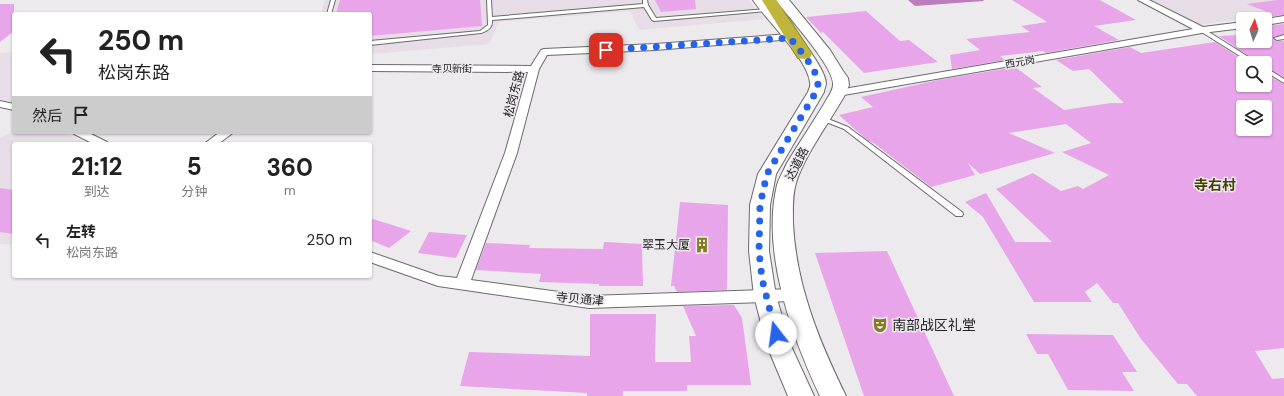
<!DOCTYPE html>
<html lang="zh">
<meta charset="utf-8">
<style>
:root{--surface:#fff;--page:#f2f2f2;--text:#222;--muted:#767676}
body{margin:0;font-family:"DM Sans","Noto Sans SC",sans-serif;background:var(--page);color:var(--text);height:100vh;display:flex;flex-direction:column;font-size:15px;white-space:nowrap}
*{box-sizing:border-box;margin:0}
p{font-size:13px;color:var(--muted)}
.icon{flex:none;width:22px;height:22px;fill:none;stroke:currentColor;stroke-width:2;stroke-linecap:round;stroke-linejoin:round}
.map{position:relative;flex:1;overflow:hidden}
.side{position:absolute;left:12px;top:142px;width:360px;height:136px;display:flex;flex-direction:column;background:var(--surface);border-radius:4px;box-shadow:0 1px 3px #0004}
.side>*{flex:none}
.banner{position:absolute;left:12px;top:12px;width:360px;height:122px;border-radius:4px;box-shadow:0 1px 3px #0004;background:#fff;color:var(--text);overflow:hidden}
.needle{width:26px;rotate:4deg}
.buttons{position:absolute;left:1236px;top:12px;display:grid;gap:8px}
.buttons a{display:grid;place-items:center;width:36px;height:36px;border-radius:4px;background:var(--surface);box-shadow:0 1px 3px #0004;font-size:20px}
.pin{position:absolute;display:grid;place-items:center;width:34px;height:34px;color:#fff;margin:-17px;border-radius:8px;box-shadow:0 2px 6px #0006}
.me{position:absolute;width:44px;margin:-22px;rotate:345deg;stroke-linejoin:round;filter:drop-shadow(0 0 3px #0008)}
.turn{display:flex;align-items:center;gap:14px;height:84px;padding:0 20px;font-size:18px}
.turn .icon{width:52px;height:52px;stroke-width:2.5}
.turn b{display:block;font-size:28px;line-height:34px}
.then{display:flex;align-items:center;height:38px;padding:0 20px;background:#0003;gap:8px;font-size:15px}
.eta{display:flex;justify-content:space-evenly;align-items:center;height:68px;text-align:center}
.eta b{font-size:24px;font-weight:700;line-height:28px}
ul{padding:0;list-style:none}
li{display:flex;align-items:center;gap:12px;height:60px;padding:0 20px}
li div{flex:1}
li b{display:block;font-size:15px}
li em{font-style:normal}
.map>svg:first-child{display:block}
</style>
<div class="map">
<svg width="1284" height="396" viewBox="0 0 1284 396">
<rect width="100%" height="100%" fill="#edeaed"/>
<path fill="#e6dde6" d="M325 0H749L764 19 639 30 630 11 499 22 489 44 370 54V14H321Z
M1150 0H1284V13L1198 25Z
M14 52V103L0 99V53Z
M14 131 62 132 91 144H14V245L0 244V138Z"/>
<path fill="#bc7cbe" d="M908 0H983L984 1 915 6Z"/>
<path fill="#e8a5ea" fill-rule="evenodd" d="M340 0H480L482 26 370 36V14H336Z
M655 0H695L696 9 661 12Z
M1012 0H1100L1136 20 1094 26 1119 40 1046 53 1043 51 1000 56 1005 60 952 69 950 55 980 50 966 39 1030 32 1021 26 1047 22Z
M1278 0H1284V15L1265 17V11L1247 4Z
M0 4H14V31L0 42Z
M866 11 900 41 909 40 938 62 864 73 823 32 821 33 806 17Z
M1284 24V34L1274 37 1273 38 1277 41H1284V77L1265 66V63H1259L1219 36 1239 35 1243 37V41H1252L1265 48V26Z
M1215 42 1248 63H1243V85H1265V73L1284 84V348L1255 351 1272 379 1284 378V396H1197L1187 384H1178L1141 339 1118 303H1113L1097 283 1085 292 1092 302H1034L983 217 965 202 986 193 1015 242H1052L996 189 1033 173 1061 191 1078 186 1083 189 1109 175 1062 152 1091 143 1066 124 1009 133 1055 153 980 174 968 163 975 175 931 187 875 144 867 140 839 115 873 107 861 97 938 80 1015 67 1042 87 1033 88 1064 110 1111 103H1124L1089 69 1073 71 1056 60 1130 47 1141 53ZM1243 107H1265V129H1243Z
M0 188 14 190V234L0 232Z
M680 202 728 205 727 290 677 292 674 286H671Z
M370 218 411 231 389 248 370 240Z
M429 232 467 235 456 258 418 253Z
M604 242 642 244 643 286H599V284L539 282 541 274 476 270 486 243 530 245 529 248 603 249Z
M887 251 954 396H864L815 253Z
M734 305 742 318 751 385H687V391H623V396H587V393L460 386 469 352 590 356V314H656L655 362H691L689 336H696L683 306Z
M1026 334 1113 335 1137 372H1122L1134 391 1068 390 1048 354H1037Z"/>
<g fill="none" stroke-linecap="round" stroke-linejoin="round">
<defs>
<path id="lane" d="M331 0H335L331 14H327Z
M487 0H491L492 17 643 4V0H647L648 5 656 18 767 9 769 10 767 11 654 21 652 20 644 7 492 20C493 27 488 31 481 33L370 45V41L480 31 488 25Z
M1200 29H1204L1258 63H1251L1200 31Z
M1284 35V39L1277 40 1274 38Z
M1265 67 1284 79V83L1265 71Z
M823 117 848 127 962 212 963 214 962 216H956L844 129 821 120 820 119Z"/>
<path id="street" d="M1138 0H1149L1203 27 1243 22V28L1202 33 838 96 833 93 838 90 1193 29Z
M1284 16V22L1265 25V19Z
M790 34 793 35 795 37 793 39 655 50 547 55 539 69 517 153 471 280 589 296 794 289 799 291 802 295 799 299 794 301 589 308 438 286 370 262V252L439 276 457 278 505 153 528 72 370 71V65L531 66 541 50 544 49 655 44Z
M0 101 14 104V110L0 107Z
M72 132H87L107 142 109 144H94L74 134Z
M220 132H234L218 144H204Z"/>
<path id="secondary" d="M753 0H766C781 17 824 61 826 83 826 86 824 89 824 92L776 174 770 205 769 251 776 296 791 346 814 396H788L767 346 754 296 749 251 750 205 758 174 808 92C809 89 811 86 810 83 809 60 766 20 753 0Z
M776 0H789L830 50 843 71 848 78 849 85 846 93C831 120 804 156 796 183 792 196 793 210 793 223 796 285 819 341 846 396H820C792 337 761 251 777 185 779 178 784 170 787 163 799 143 812 124 824 104 827 98 833 91 833 85 835 67 787 16 776 0Z"/>
<path id="highway" d="M762 0H776L812 54 810 58 804 59 798 58Z"/>
</defs>
<use href="#lane" stroke="#6c6a6c" stroke-width="2"/>
<use href="#street" stroke="#6c6a6c" stroke-width="2"/>
<use href="#secondary" stroke="#6c6a6c" stroke-width="2"/>
<use href="#highway" stroke="#898232" stroke-width="2"/>
<use href="#lane" fill="#fff" fill-rule="evenodd"/>
<use href="#street" fill="#fff" fill-rule="evenodd"/>
<use href="#secondary" fill="#fff" fill-rule="evenodd"/>
<use href="#highway" fill="#bfb53a" fill-rule="evenodd"/>
</g>
<g fill="none" stroke-linecap="round" stroke-linejoin="round">
<path stroke="#2563eb" stroke-width="7" stroke-dasharray="0 12.6" d="M606 50 790 38C798 48 817 69 818 83 818 86 816 90 816 92L767 174 760 205 759 251 762 279 776 334"/>
</g>
<defs>
<symbol id="building-bare" viewBox="-9 -9 18 18"><path d="M-4-6H4V6H1V3H-1V6H-4ZM-2.5-4.3h1.7v1.8h-1.7ZM.8-4.3h1.7v1.8H.8ZM-2.5-1h1.7V.8h-1.7ZM.8-1h1.7V.8H.8Z" fill="#837b21" stroke="#edeaed" stroke-width="2.5" paint-order="stroke"/></symbol>
<symbol id="theatre-bare" viewBox="-9 -9 18 18"><path d="M-5-5.5Q0-4 5-5.5V0Q5 5 0 6Q-5 5-5 0ZM-3.3-2.5H-1v1.5H-3.3ZM1-2.5H3.3v1.5H1ZM-2.8 1Q0 5.5 2.8 1Z" fill="#837b21" stroke="#edeaed" stroke-width="2.5" paint-order="stroke"/></symbol>
</defs>
<g fill-rule="evenodd">
<use href="#building-bare" x="691" y="234" width="22" height="22"/>
<use href="#theatre-bare" x="869" y="314" width="22" height="22"/>
</g>
<g text-anchor="middle" dominant-baseline="central" stroke-width="3" stroke-linejoin="round" paint-order="stroke">
<g font-size="10" fill="#242324" stroke="#edeaed">
<text transform="translate(1020 62) rotate(-10)">西元岗</text>
<text x="452" y="68">寺贝新街</text>
</g>
<g font-size="12" fill="#242324" stroke="#edeaed">
<text transform="translate(514 94) rotate(-75)">松岗东路</text>
<text transform="translate(797 164) rotate(-63)">达道路</text>
<text transform="translate(580 299) rotate(5)">寺贝通津</text>
</g>
<g font-size="12" fill="#242324" stroke="#edeaed" text-anchor="end">
<text x="690" y="245">翠玉大厦</text>
</g>
<g font-size="14" font-weight="bold" fill="#474100" stroke="#edeaed">
<text x="1215" y="185">寺右村</text>
</g>
<g font-size="14" fill="#242324" stroke="#edeaed" text-anchor="start">
<text x="892" y="325">南部战区礼堂</text>
</g>
</g>
</svg>
<div class="buttons">
<a><svg class="needle" viewBox="-14 -14 28 28"><path d="M0-13l5 13h-10z" fill="#e53935"/><path d="M0 13l5-13h-10z" fill="#767676"/></svg></a>
<a><svg class="icon" aria-label="search" viewBox="0 0 24 24"><circle cx="10" cy="10" r="6"/><path d="M15 15l6 6"/></svg></a>
<a><svg class="icon" aria-label="layers" viewBox="0 0 24 24"><path d="M12 4l9 5-9 5-9-5zM3 14l9 5 9-5"/></svg></a>
</div>
<div class="pin" style="left:606px;top:50px;background:#d93025"><svg class="icon" aria-label="arrive" viewBox="0 0 24 24"><path d="M6 21V4h12l-3 4 3 4H6"/></svg></div>
<svg class="me" style="left:776px;top:334px" viewBox="-20 -20 40 40"><circle r="19" fill="#fff"/><path d="M0-13L10 11 0 6-10 11z" fill="#2563eb"/></svg>
<div class="banner">
<div class="turn"><svg class="icon" aria-label="left" viewBox="0 0 24 24"><path d="M17 20v-9H6M10 6l-5 5 5 5"/></svg><div><b>250 m</b>松岗东路</div></div>
<div class="then">然后<svg class="icon" aria-label="arrive" viewBox="0 0 24 24"><path d="M6 21V4h12l-3 4 3 4H6"/></svg></div>
</div>
<section class="side">
<div class="eta">
<div><b>21:12</b><p>到达</p></div>
<div><b>5</b><p>分钟</p></div>
<div><b>360</b><p>m</p></div>
</div>
<ul>
<li><svg class="icon" aria-label="left" viewBox="0 0 24 24"><path d="M17 20v-9H6M10 6l-5 5 5 5"/></svg><div><b>左转</b><p>松岗东路</p></div><em>250 m</em></li>
</ul>
</section>
</div>
